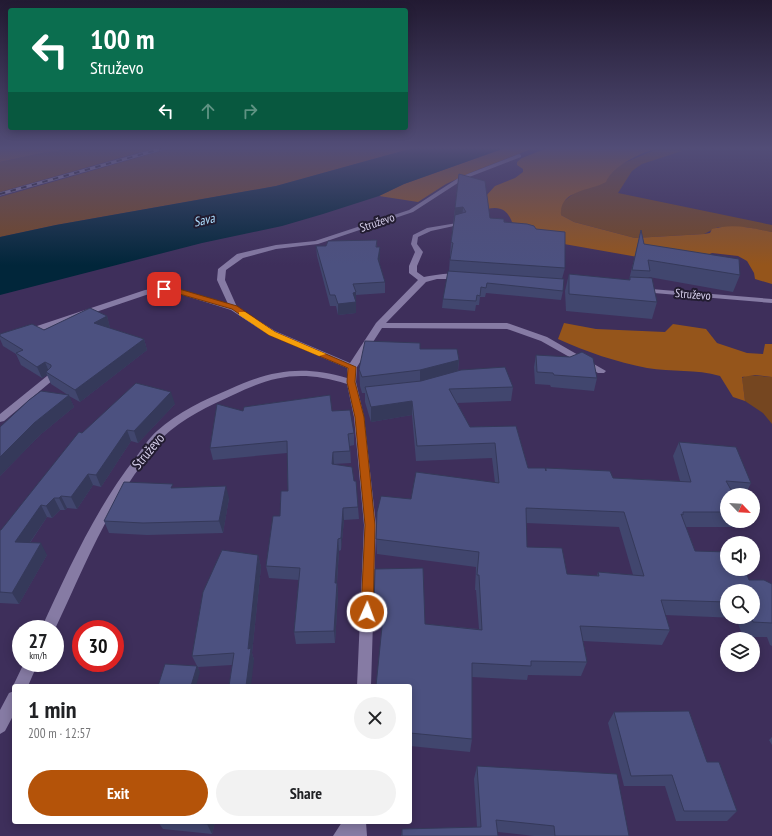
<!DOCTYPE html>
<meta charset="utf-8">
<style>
:root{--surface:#fff;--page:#f2f2f2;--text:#202124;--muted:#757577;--accent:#b45309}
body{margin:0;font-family:"PT Sans Narrow",sans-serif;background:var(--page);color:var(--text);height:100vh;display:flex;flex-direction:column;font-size:15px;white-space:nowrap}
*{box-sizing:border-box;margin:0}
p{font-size:13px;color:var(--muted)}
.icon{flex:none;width:22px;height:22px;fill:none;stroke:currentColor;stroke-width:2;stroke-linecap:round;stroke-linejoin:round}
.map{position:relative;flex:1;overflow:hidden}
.panel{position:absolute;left:12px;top:684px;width:400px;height:140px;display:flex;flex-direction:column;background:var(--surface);border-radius:4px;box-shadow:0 2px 10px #0003}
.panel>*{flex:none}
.top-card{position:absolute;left:8px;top:8px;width:400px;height:122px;border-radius:4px;box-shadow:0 2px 10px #0003;background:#0b6e4f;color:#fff;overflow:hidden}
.needle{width:26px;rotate:115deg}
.buttons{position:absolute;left:720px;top:488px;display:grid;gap:8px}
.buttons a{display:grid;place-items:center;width:40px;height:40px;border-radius:50%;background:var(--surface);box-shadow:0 2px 10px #0003;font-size:20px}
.speed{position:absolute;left:12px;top:620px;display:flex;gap:8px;font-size:20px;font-weight:700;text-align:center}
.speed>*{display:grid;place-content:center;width:52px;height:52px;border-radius:50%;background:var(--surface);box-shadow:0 2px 10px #0003;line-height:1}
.speed small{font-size:10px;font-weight:400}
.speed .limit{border:6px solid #d22;background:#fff;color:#111}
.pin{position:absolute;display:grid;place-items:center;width:34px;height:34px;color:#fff;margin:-17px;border-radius:8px;box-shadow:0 2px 6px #0006}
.me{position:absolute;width:44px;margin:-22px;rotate:2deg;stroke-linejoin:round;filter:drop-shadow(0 0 3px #0008)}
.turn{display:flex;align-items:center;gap:14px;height:84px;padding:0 16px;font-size:18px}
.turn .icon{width:52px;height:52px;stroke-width:2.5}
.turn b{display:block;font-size:28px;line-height:34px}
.lanes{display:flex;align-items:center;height:38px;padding:0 16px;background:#0003;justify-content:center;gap:20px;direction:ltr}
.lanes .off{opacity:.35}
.round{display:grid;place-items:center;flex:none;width:42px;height:42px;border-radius:21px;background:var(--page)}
.summary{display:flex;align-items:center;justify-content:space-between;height:68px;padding:0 16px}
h1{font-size:24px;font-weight:600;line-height:30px}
.primary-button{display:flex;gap:8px;margin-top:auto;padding:8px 16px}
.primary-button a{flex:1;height:46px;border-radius:24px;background:var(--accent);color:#fff;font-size:16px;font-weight:600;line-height:46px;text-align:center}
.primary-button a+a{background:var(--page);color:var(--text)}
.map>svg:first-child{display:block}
</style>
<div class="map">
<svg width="772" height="836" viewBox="0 0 772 836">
<rect width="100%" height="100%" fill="#3e2f5b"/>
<path fill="#754620" d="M80 148H155L0 192V162L42 153Z
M171 148H413L276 186 56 225 0 237V197Z
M677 148 682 151 642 164 632 171 618 193 772 225V232L745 227H718L704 234 635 238 574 222 561 215V207L563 202 573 194 609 176 619 165 657 149Z
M747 375 772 377V424L763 413 745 401 742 378Z"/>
<path fill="#95551b" d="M7 148H80L42 153 0 162V149Z
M505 148H534L472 172 446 184 418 202 379 196 404 184Z
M547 148H662C645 150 613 165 606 182 590 191 559 190 561 215L574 222 635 238 704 234 710 233 712 229C732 223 752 228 772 232V284L755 279 754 273 747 261 738 256 712 253 702 257 649 259 564 244 514 227C509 213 504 205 487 209L485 197 495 186 515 178 523 172V169L517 165V162L522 158Z
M564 323 596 329 665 332 673 324 706 329 717 343 747 353 763 354 765 344H772V377L755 375 742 377 745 401 733 397 720 376C696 369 672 372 647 368 616 362 587 352 558 339Z"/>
<path fill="#01263a" d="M413 148H505L404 184 379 196 323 214 282 226 202 243 0 295V237L56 225 276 186Z"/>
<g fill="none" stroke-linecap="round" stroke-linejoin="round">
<path fill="#867ba4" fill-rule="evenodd" d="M519 154 521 155V157L464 179 413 212 318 244 276 249 243 258 226 270 225 280 237 307 275 331 350 363 376 323 418 280 409 273V266L415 252 411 244 413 235 427 228 463 222V224L431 231 418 237 417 244 423 252 417 266V272L424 277C434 275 457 271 465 277L464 279H437L426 282 386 323H507L547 337 606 371 604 373H598L541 341 507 329 382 328 357 367 356 382 364 417 376 525 371 686H357L364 525 354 417 347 384C302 370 274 375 233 395 209 406 183 418 163 437 155 444 149 454 143 463 105 513 82 572 55 629H41C68 570 96 508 136 457 143 448 148 439 157 431 178 412 204 400 230 389 271 370 303 365 347 378V368L269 335 231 310 170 291 149 294 31 334H25V330L145 290 170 287 228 304 217 280 218 269 237 254 276 245 315 241 409 210 460 177Z
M639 288 772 299V303L642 292 638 290Z
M50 375 55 378 53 380 4 421 0 422V414L47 376Z
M24 663H38L28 686H14V689L13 686Z
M14 691V714L5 731 0 734V710L9 693Z
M342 822H366L367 836H333Z"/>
<defs>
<path id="rail" d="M0 194 164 148"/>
</defs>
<use href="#rail" stroke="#8b80a4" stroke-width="3"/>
<use href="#rail" stroke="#221c30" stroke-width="2" stroke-dasharray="5.5" stroke-linecap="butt"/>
</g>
<path fill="#41466e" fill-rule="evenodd" d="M459 174 490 218 536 229 565 268 562 279 563 291 561 300 486 293 485 297H480L479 305H476L475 311 442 308 443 299 449 271 451 242Z
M641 230 644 244 740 275 733 292 649 277 648 278 657 302 652 319 566 311 565 291 569 274 629 280Z
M377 240V247L380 258 379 263 385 282V293L356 295V313L338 315 336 306H330L317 256 316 246H326Z
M107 316 110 328H109L144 339 147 350 80 402 69 396 74 407 40 435 0 476V427L68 395 51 384 47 375 42 378 21 365 16 354 3 346 0 339V334L44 330Z
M420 349 459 360 458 371 513 387 511 401 457 403 470 427 516 426 528 468 613 478 680 481 673 456 679 442 751 483 745 495H727V521H738L735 527H686L695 551 749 580 772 584V646L770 645 767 637H743L736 618 665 615 670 630 662 645 583 641 587 662 581 676 528 675 527 680 472 677V739L470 752 410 746V686L382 622H374V607L375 569 425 624 479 629 476 590H475L476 567 377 554 376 539 411 499 495 483 492 458 416 461 412 415 371 422 365 402V393H362L360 386 359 369ZM526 523 619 527 633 575 598 572 597 576 567 574 527 547ZM727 591H753V617H727Z
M536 355 597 378 594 391 551 387 550 385 535 384 534 367Z
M175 404 138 443 131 441 101 487 93 485 77 509 67 508 65 510H60L52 518 47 517 30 543 47 555 19 604 0 603V530H1L82 433Z
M243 411H332L354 433V445L350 446 351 463 334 464V465L354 481 358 507 359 519 344 520 341 550 339 551 337 583 338 595 335 643 296 644 294 632 299 580 269 578 266 566 280 516 288 491 287 453 213 460 210 448Z
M174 488 229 498 223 533 147 535 109 533 104 521Z
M258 555 261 567 252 653 254 660 232 665 198 667 200 672 192 656Z
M614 712 707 762 737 811 727 821H676L665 786H624L608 723Z
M772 737V745L769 740Z
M477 766 629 836H534L498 832V836H401L402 829 477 827 474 779Z
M158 822H215L212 834 163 829Z"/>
<path fill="#35395a" d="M463 207 462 220 454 221 455 208Z
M380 247V258L378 270V259Z
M356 292V313L338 315V304L353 293Z
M107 316 110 328 97 334 94 323Z
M144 339 147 350 80 402 75 390Z
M459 360 457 376 420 387V370Z
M45 362 50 374 46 372 47 375 42 378 37 367Z
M171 392 175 404 138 443 134 431Z
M69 395 74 407 40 435 0 476V457L34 423Z
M412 401V415L371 422V407Z
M127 430 131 441 101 487 96 475Z
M333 452 334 464 333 477 332 464Z
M88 474 93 485 77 509 71 497Z
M226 486 229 498 223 533 219 521Z
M61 496 67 508 65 510 59 498Z
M54 498 60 510 52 518 46 506Z
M41 505 47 517 22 554 15 542Z
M343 508 344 520 341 550V538Z
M338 539 339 551 336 595 335 583Z
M41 543 47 555 19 604 12 593Z
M258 555 261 567 252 653 254 660 251 686H246L248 649Z
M337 583 338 595 335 643 334 631Z
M197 666 200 672 196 686H191Z
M207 822H215L212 834 207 824Z"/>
<path fill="#4c5180" stroke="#35395a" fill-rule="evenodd" d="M459 174 485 181 490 218 504 219V222L527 224 534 226 536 229 565 232V268L450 260 453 243 451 242 455 215 466 212 463 207 455 208Z
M641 230 644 244 739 259 740 275 648 260 650 271 632 270Z
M377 240 376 247H380L378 259 385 282 353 284 356 292 353 293 356 302 338 304 335 295H330L316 246H326L328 241Z
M448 271 564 279 563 291 487 283 486 288 481 287 480 296 477 295 476 301 443 299Z
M569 274 630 280V277L652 278 657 302 569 294Z
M90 308 107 316 94 323 144 339 75 390 46 372 51 367V365L45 362 37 367 16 353 23 350 0 336V334L32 324 44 330Z
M365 341 420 343V349H457L459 360 420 370 362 377 359 369Z
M582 352 593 358 597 378 554 375 553 373 537 372 536 355 570 357Z
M505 367 513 387 449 389 470 427 516 426 528 468H545L546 471V468L610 471 613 478 691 482 679 442 736 447 751 483 726 481 734 495H727V512H683V515L681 514 695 551 727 552V569H745L749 580H764L772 584V623L753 622 751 617H753V591H727V602L661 600 670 630 580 626 587 662 531 661V666L472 663V739L410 733V686H376L384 607H374L375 569 423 568 425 624 482 630 479 575H477L479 552 376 539 377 512 381 496 411 499 416 472 499 483 495 443 417 446 412 401 371 407 365 387 421 381 461 370ZM526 508 624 512 644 576 598 572 599 576 567 574 562 548 527 547Z
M136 383 171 392 134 431 127 430 96 475 88 474 71 497 61 496 59 498H54L46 506 41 505 15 542 41 543 12 593 0 592V530H1L79 432 82 433Z
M41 391 69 395 34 423 0 457V427L29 400Z
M330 395 332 411 350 410 354 433 348 434 350 451 333 452 332 464 352 467 354 481H356L358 507 343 508 341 538 338 539 335 583H337L334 631 294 632 300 568 266 566 273 516H280L281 491H288L287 441 210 448 217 404 243 411 244 407Z
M124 482 173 484 171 488 226 486 219 521 143 523 104 521Z
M222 550 258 555 248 649 251 648 246 686H229L234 653 192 656 203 592Z
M165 664 197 666 191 686H158Z
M689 711 707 762H719L737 811H684L672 775 631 776 614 712Z
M477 766 617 774 629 836H555L554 826 496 820 498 836H402V829L481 827Z
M180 822H207V824Z"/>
<linearGradient id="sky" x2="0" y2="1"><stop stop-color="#221a32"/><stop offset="0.56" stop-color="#524d77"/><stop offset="1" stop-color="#524d77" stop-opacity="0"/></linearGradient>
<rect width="772" height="265" fill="url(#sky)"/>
<path fill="#b45309" stroke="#753606" d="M164 287 179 289 237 306 275 332 356 367 355 382 364 417 375 525 373 612 371 616 367 617 363 616 361 612 365 525 355 417 347 382 348 368 269 335 232 309 176 293 161 291V288Z"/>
<path fill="#f59e0b" d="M239 312H245L275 332 326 354 319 356 269 335 239 315Z"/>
<g text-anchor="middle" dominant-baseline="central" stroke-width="4" stroke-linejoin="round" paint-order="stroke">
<g font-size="12" fill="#d7d0ec" stroke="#221c30">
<text transform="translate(377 222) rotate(-19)">Struževo</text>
<text transform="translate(693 294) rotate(5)">Struževo</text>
</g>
<g font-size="13" font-style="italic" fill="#acddfd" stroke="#221c30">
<text transform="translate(204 220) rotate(-13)">Sava</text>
</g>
<g font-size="14" fill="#d7d0ec" stroke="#221c30">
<text transform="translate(148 451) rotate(-50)">Struževo</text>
</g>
</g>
</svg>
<div class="buttons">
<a><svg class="needle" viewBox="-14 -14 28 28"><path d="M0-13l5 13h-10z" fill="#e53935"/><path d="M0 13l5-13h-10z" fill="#757577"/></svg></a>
<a><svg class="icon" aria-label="sound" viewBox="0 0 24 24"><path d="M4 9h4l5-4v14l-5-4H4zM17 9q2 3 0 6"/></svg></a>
<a><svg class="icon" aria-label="search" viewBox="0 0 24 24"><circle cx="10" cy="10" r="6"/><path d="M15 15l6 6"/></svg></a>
<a><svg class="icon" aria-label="layers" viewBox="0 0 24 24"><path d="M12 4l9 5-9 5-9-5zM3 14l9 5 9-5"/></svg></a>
</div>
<div class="speed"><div>27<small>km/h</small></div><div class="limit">30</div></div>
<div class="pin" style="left:164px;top:289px;background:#d93025"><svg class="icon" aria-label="arrive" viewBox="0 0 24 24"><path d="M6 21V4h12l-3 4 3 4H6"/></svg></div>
<svg class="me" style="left:367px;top:612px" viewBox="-20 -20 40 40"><circle r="17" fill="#b45309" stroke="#fff" stroke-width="3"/><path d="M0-11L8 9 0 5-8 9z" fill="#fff"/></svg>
<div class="top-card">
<div class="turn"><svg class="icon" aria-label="left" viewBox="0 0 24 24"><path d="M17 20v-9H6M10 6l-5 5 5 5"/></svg><div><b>100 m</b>Struževo</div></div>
<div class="lanes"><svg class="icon" aria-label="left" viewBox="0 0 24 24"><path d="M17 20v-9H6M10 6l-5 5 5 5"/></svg><svg class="icon off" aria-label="ahead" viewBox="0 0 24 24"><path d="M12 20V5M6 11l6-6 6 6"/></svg><svg class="icon off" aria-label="right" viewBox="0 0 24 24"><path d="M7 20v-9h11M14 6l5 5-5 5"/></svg></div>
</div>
<section class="panel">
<div class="summary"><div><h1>1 min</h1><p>200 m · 12:57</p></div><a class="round"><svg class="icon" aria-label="close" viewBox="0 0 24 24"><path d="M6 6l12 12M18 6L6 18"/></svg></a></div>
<div class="primary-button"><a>Exit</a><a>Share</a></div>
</section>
</div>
